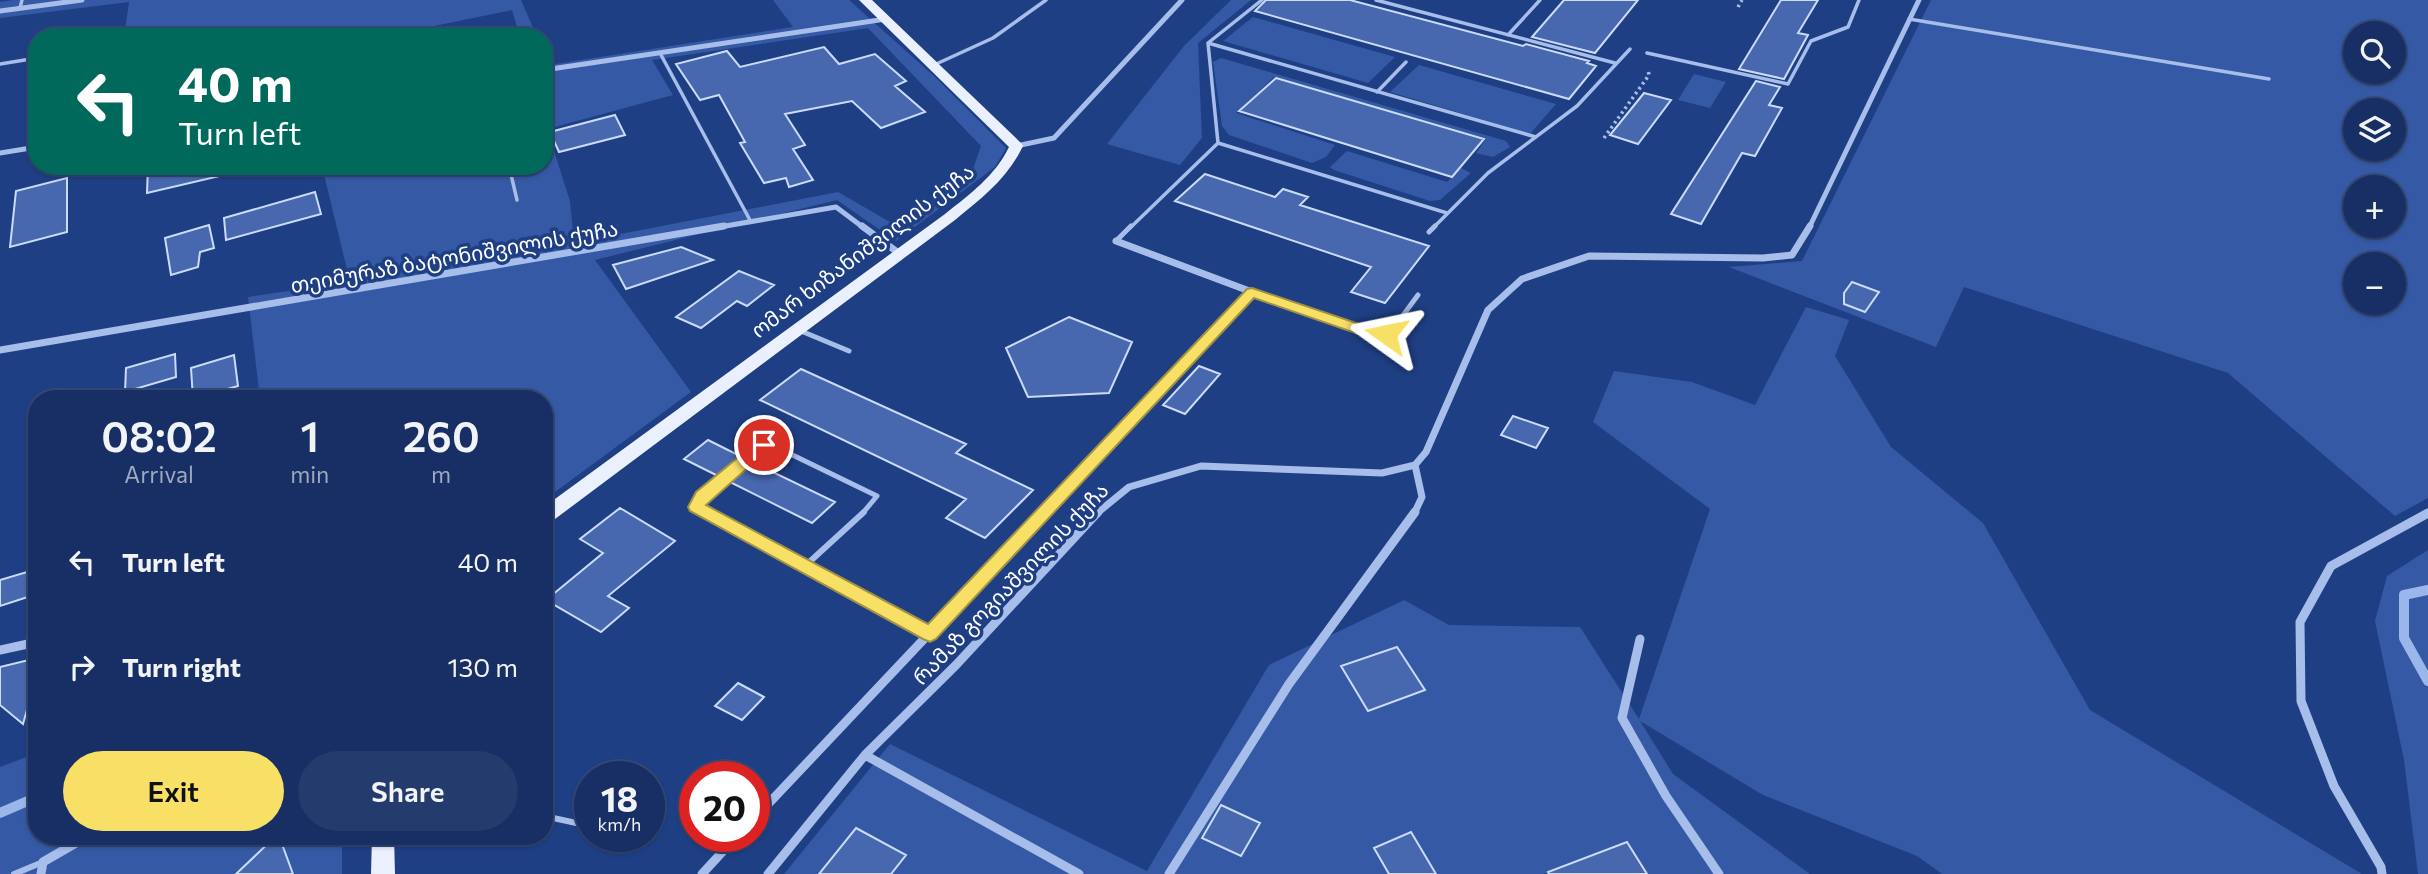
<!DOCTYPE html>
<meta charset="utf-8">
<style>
:root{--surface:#172f64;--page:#243b6d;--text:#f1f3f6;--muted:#9ea9bf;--line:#364a78;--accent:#f8e067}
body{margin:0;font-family:Commissioner,"Noto Sans Georgian",sans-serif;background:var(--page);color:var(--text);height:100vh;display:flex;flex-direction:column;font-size:26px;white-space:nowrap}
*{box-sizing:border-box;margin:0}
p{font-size:23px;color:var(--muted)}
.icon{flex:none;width:38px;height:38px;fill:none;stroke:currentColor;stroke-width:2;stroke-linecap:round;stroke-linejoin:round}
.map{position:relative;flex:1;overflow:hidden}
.sheet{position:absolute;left:28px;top:390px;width:525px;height:455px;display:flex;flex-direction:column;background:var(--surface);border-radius:28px;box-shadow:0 2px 5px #0004,0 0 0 2px var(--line)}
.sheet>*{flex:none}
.guide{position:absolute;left:28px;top:28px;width:525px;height:147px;border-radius:28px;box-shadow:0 2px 5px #0004,0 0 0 2px var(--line);background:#00695c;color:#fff;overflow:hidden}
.fabs{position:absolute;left:2343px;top:21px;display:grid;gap:14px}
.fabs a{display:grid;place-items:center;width:63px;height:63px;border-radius:50%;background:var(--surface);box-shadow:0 2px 5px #0004,0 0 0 2px var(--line);font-size:35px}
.speed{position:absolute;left:574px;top:761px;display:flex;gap:14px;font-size:35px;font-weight:700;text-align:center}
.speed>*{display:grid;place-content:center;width:91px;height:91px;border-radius:50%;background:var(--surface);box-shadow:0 2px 5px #0004,0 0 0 2px var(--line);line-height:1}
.speed small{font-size:18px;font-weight:400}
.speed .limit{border:10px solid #d22;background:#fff;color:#111}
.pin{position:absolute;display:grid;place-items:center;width:60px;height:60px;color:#fff;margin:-30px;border:4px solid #fff;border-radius:50%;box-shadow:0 2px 7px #0007}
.me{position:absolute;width:77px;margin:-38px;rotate:282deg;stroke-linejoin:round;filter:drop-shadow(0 0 5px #0008)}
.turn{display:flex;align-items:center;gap:24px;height:147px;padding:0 35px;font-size:32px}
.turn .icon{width:91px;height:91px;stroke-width:2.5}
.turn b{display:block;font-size:49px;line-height:60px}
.eta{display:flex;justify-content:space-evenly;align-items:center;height:119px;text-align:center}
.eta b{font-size:42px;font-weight:600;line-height:49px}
.button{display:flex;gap:14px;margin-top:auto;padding:14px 35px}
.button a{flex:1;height:80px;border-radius:42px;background:var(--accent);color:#111;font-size:28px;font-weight:600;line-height:80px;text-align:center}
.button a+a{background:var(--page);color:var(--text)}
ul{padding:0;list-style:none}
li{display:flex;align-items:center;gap:21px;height:105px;padding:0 35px}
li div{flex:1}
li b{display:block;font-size:26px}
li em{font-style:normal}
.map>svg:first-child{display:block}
</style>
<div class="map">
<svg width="2428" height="874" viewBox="0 0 2428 874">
<rect width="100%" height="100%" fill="#1f3f85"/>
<path fill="#3559a4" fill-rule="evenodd" d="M13 0H521L537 37H520L512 10 380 37H124L129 2 0 18V2Z
M773 0H849L936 78 1006 148 995 167 896 241 837 200 595 260 691 392 544 500V399H260L248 297 350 282 322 166H544V55L549 65 793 27ZM868 28 981 146 973 169 897 226 838 192 574 243 570 201 547 129 673 95 652 60Z
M1231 0H1251L1198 43 1202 138 1180 165 1107 144 1184 46Z
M1931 0H2428V498L2395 516 2228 373 1964 287 1936 347 1729 267 1802 261ZM2356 33H2394V72H2356ZM2356 110H2394V149H2356ZM2356 187H2394V226H2356ZM2356 264H2394V303H2356Z
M1253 17 1395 57 1368 83 1223 41Z
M1221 58 1506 141 1510 147 1493 157 1476 153 1486 139 1274 77 1236 113 1335 145 1326 157 1312 163 1229 135 1222 126 1213 62Z
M1419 65 1556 104 1530 134 1390 92Z
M1694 74 1726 82 1710 108 1678 100Z
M1347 151 1447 182 1461 168 1471 173 1440 200 1430 201 1334 170 1330 167Z
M1806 307 1849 320 1835 356 1891 447 1983 523 2090 710 2362 874H1942L1917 856 1763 795 1640 721 1673 774 1810 874H784L890 744 1147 871 1269 665 1404 600 1449 625 1580 627 1639 719 1710 509 1593 422 1614 371 1692 382 1755 405Z
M2428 550V874H2418L2404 760 2375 621 2387 576Z
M37 753V836L342 837V874H0V767Z"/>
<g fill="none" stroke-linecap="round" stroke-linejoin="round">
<path stroke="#9ab6eb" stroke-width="10" d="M2428 590 2404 595V638L2428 681
M0 813 37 797"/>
</g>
<path fill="#4768ae" stroke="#cbdaf7" stroke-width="2" d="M1266 0H1350L1523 46 1526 44 1589 61 1587 63 1596 66 1569 99 1255 11Z
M1564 0H1638L1595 53 1532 37Z
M1781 0H1818L1798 33 1808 35 1784 79 1739 69Z
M824 47 839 64 875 54 906 81 895 86 925 112 881 128 852 101 785 114 805 145 793 149 813 180 789 187 786 178 764 183 740 143 745 142 719 95 700 100 676 64 727 51 740 67Z
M1276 78 1484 139 1452 177 1239 111Z
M1756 81 1780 87 1769 105 1782 108 1755 156 1742 153 1701 224 1671 214Z
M1644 93 1671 100 1638 144 1610 135Z
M615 115 625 135 559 152 550 132Z
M148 166H223L224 175 147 193Z
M1205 174 1275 197 1283 189 1308 197 1300 205 1429 246 1385 303 1351 292 1371 267 1175 201Z
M67 178V232L10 247 16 191Z
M315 192 321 214 226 240 224 218Z
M209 225 214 248 200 252 198 267 171 275 165 238Z
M681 247 713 260 626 289 613 265Z
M739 271 774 285 747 306 737 301 701 328 676 317Z
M1852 282 1879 292 1865 312 1844 304V293Z
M1069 317 1132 342 1109 393 1028 397 1006 348Z
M175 354 176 377 125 392 126 368Z
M234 355 238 386 193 399 191 368Z
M1199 366 1220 374 1185 414 1163 405Z
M801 369 966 444 956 453 1033 490 985 538 946 518 966 499 760 400Z
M1513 416 1548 428 1536 448 1501 435Z
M708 440 742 457 718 476 684 459Z
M752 462 835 502 812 523 728 481Z
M620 508 675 541 608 596 629 608 601 632 546 600 603 553 580 539Z
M37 569V594L0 606V580Z
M1397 647 1425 690 1368 711 1341 666Z
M37 658V674L23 724 0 705V667Z
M738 683 764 697 742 720 715 706Z
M1221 805 1260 823 1241 856 1202 838Z
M856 828 906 855 891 874H819Z
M1411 832 1436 874H1389L1374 848Z
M276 836H279L293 874H236Z
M1627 842 1647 874H1549L1548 872Z"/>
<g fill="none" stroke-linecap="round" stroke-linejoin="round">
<path stroke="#a7bdea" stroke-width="3.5" stroke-dasharray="2.5 3.5" stroke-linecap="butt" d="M1738 7 1742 0
M1604 138 1649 75 1648 69"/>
<path stroke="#a7bdea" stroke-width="3.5" d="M1376 0 1615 63
M20 8 22 0
M1909 19 2269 79
M419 33 433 37
M1508 35 1540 0
M1208 43 1536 137
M660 53 751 222
M1647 53 1788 84 1811 41 1848 27 1859 0
M0 64 37 58
M934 65 993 38 1046 0
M1377 92 1406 62
M1218 143 1447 213
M509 166 517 200
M1130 228 1218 143 1208 43 1262 0
M1433 228 1488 173 1577 106 1630 49"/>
<path stroke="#a7bdea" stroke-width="5" d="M1429 232 1435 226
M1116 241 1131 226
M1252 292 1381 335 1393 329 1418 295
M801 331 849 351
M709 514 696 507 702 496 764 445 774 446 877 496 862 514"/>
<path stroke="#a7bdea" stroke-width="6" d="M706 512 930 634
M805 566 864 512
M544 816 590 826
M14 874 43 862"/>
<path stroke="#a7bdea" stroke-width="5" d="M0 11 82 0
M544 70 886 19
M1016 146 1054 138 1182 0
M0 153 37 147
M714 228 836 207 864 228
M1809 228 1919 0"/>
<path stroke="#a7bdea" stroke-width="7" d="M862 226 900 254
M0 350 724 226
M1042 514 1252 292 1116 241
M1096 514 1129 487 1201 466 1382 473 1415 465 1426 452 1488 310 1522 279 1589 256 1763 258 1792 255 1810 226
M1414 514 1422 497 1415 465"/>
<path stroke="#a7bdea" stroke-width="9" d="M1640 639 1622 718 1666 796 1719 874
M0 650 37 642
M865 755 1079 874
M754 819 1044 512
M41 874 43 862 88 836
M702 874 737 836
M768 874 865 755 956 665 1098 512
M1169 874 1289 684 1415 512
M2382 874 2381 867 2334 786 2301 701 2300 622 2331 566 2428 513"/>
<path fill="#ebf0fe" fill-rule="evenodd" d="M859 0H872L1021 143 1023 146C1008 178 982 198 955 220L551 522 544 524V507L945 214C970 194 995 176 1009 147Z
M372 836H394L395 874H371Z"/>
</g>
<path fill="#f8e067" stroke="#a19243" stroke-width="2" d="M1252 288 1371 328 1391 331 1393 334 1386 339 1370 338 1254 298 936 639 930 642 923 639 690 511 688 507 696 492 758 441H769L772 445 769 449 706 505 928 624 1247 289Z"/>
<g text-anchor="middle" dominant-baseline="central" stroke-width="7" stroke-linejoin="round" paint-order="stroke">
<g font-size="21" fill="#fff" stroke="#1f3f85">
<text transform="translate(862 250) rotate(-37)">ომარ ხიზანიშვილის ქუჩა</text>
<text transform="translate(454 256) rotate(-10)">თეიმურაზ ბატონიშვილის ქუჩა</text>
<text transform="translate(1010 583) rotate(-46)">რამაზ გოგიაშვილის ქუჩა</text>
</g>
</g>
</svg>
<div class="fabs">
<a><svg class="icon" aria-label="search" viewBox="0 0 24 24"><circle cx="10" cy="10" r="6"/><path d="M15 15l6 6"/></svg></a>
<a><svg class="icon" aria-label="layers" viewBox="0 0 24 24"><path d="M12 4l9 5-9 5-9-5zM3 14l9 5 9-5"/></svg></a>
<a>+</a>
<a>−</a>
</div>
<div class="speed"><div>18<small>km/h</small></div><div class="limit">20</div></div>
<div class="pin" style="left:764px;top:445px;background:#d93025"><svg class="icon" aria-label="arrive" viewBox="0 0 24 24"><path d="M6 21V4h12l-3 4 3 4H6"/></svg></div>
<svg class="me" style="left:1386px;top:334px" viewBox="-20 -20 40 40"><path d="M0-17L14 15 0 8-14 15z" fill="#f8e067" stroke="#fff" stroke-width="4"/></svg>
<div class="guide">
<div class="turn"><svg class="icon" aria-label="left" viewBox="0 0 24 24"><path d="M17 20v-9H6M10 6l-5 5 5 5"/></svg><div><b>40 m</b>Turn left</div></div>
</div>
<section class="sheet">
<div class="eta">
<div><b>08:02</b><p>Arrival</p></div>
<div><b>1</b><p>min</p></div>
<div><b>260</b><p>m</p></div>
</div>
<ul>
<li><svg class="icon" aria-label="left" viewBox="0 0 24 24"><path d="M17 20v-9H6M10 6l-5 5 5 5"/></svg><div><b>Turn left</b></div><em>40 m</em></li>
<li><svg class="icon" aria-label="right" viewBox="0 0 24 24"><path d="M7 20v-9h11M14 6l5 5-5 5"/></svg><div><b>Turn right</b></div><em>130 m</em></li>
</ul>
<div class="button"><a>Exit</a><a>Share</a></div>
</section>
</div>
